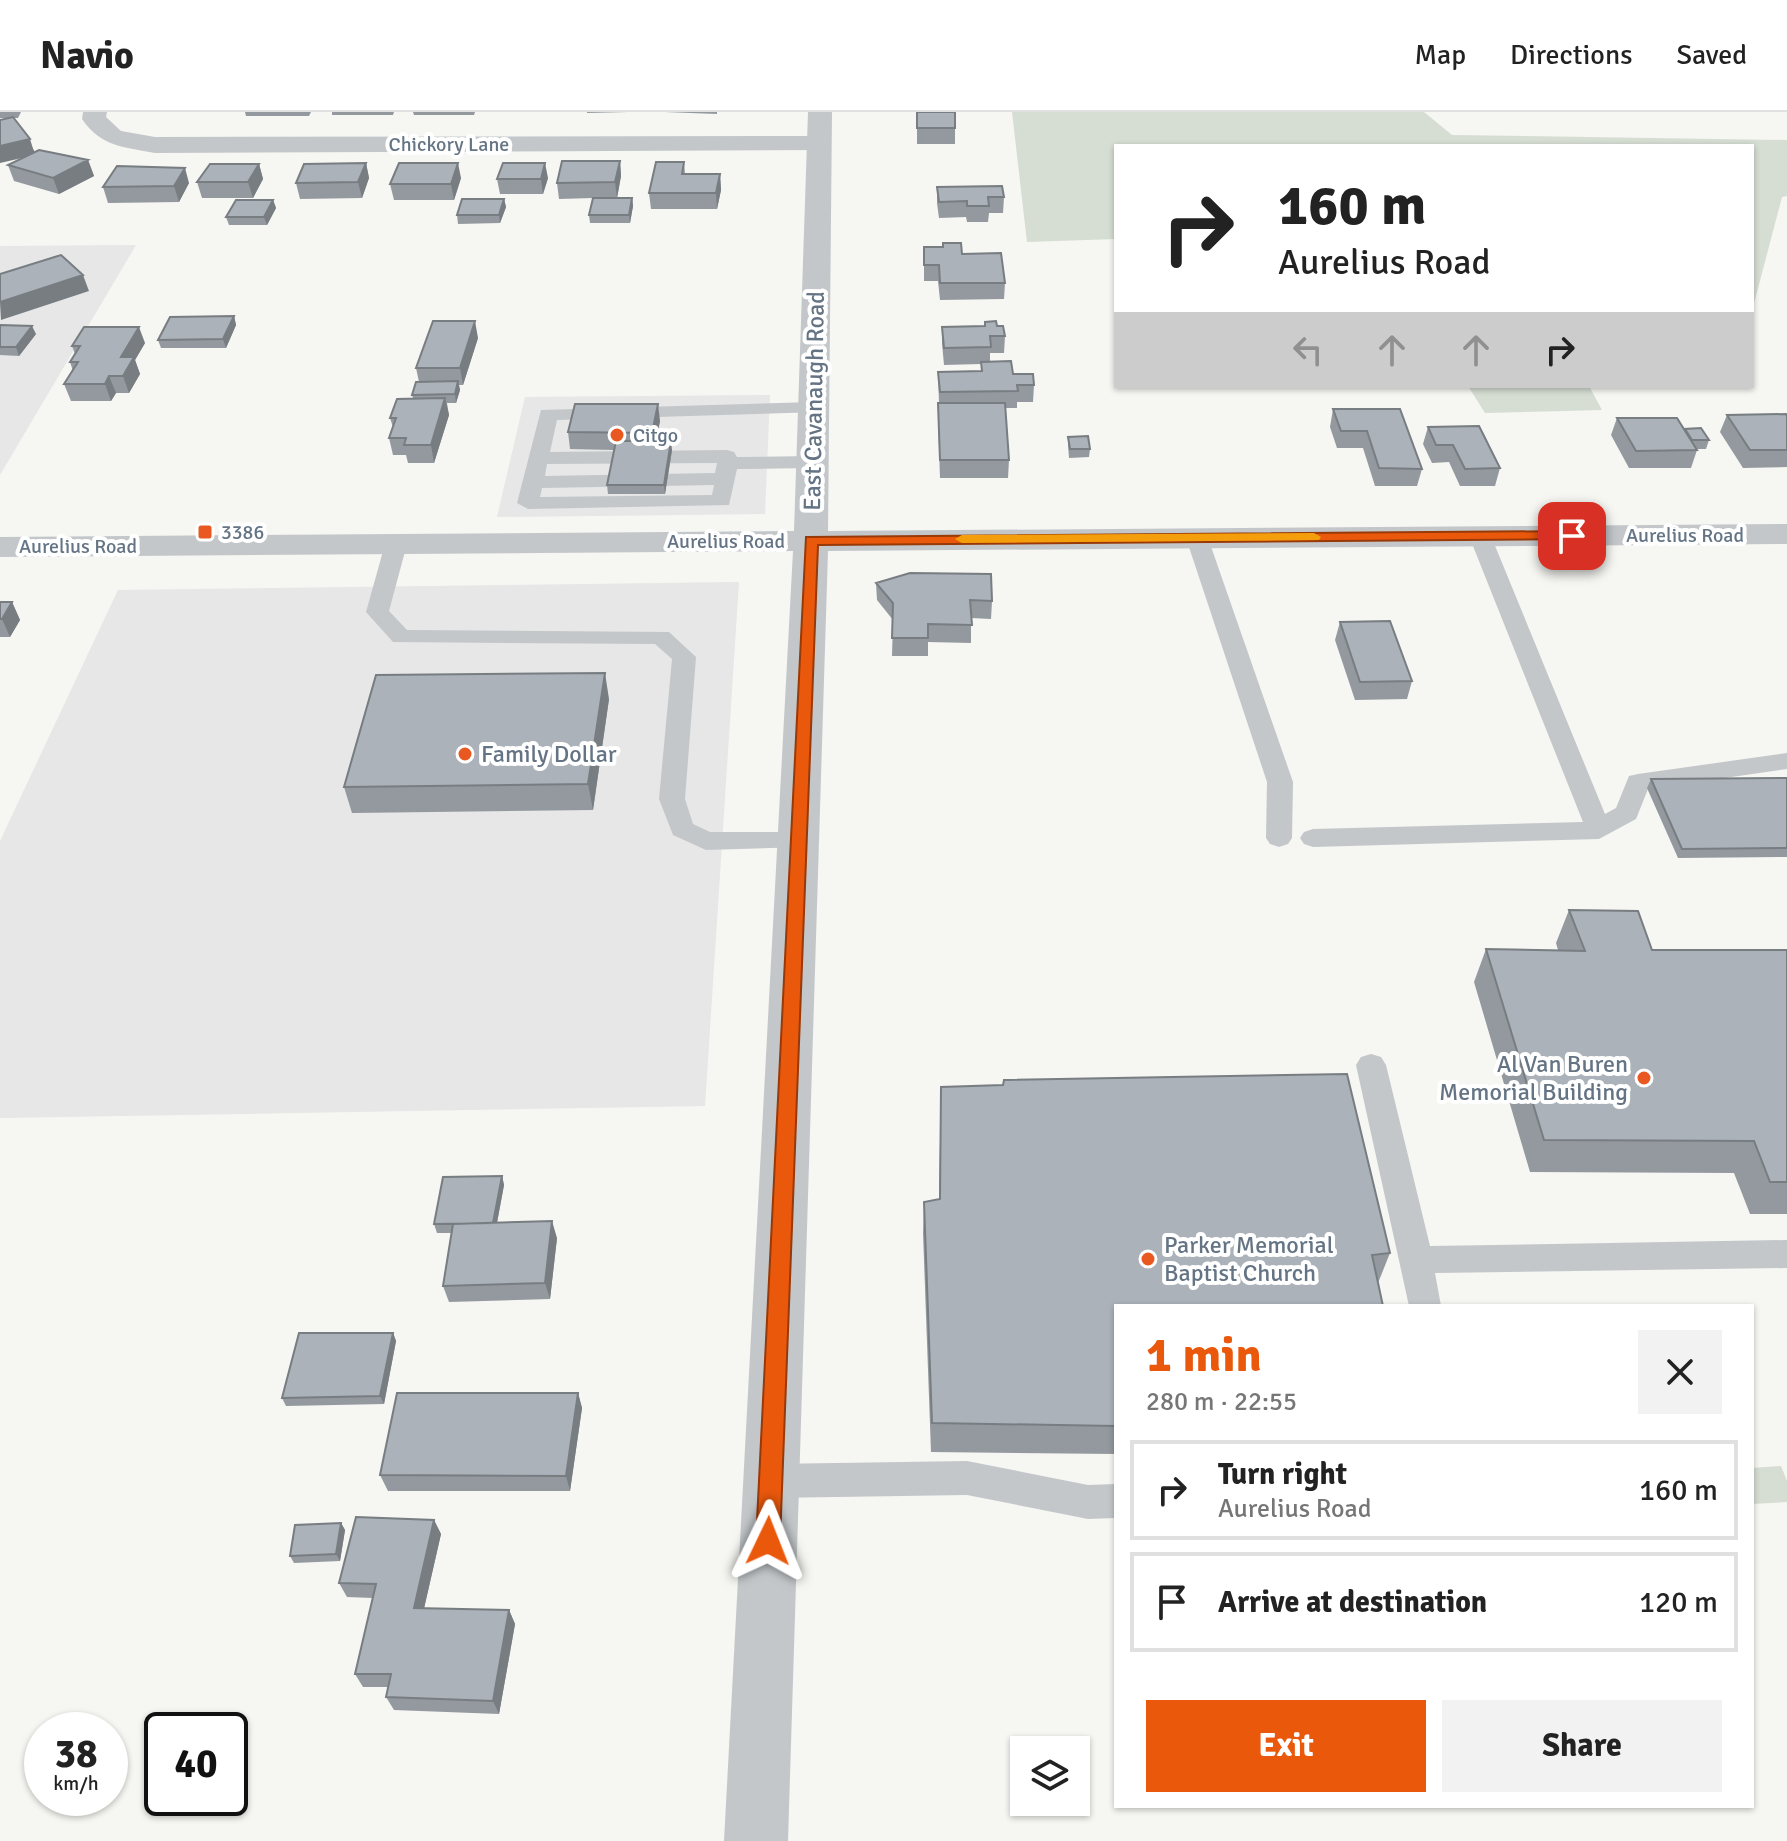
<!DOCTYPE html>
<meta charset="utf-8">
<style>
:root{--surface:#fff;--page:#f2f2f2;--text:#222;--muted:#767676;--line:#e0e0e0;--accent:#ea580c}
body{margin:0;font-family:Signika,sans-serif;background:var(--page);color:var(--text);height:100vh;display:flex;flex-direction:column;font-size:30px;white-space:nowrap}
*{box-sizing:border-box;margin:0}
p{font-size:26px;color:var(--muted)}
.icon{flex:none;width:44px;height:44px;fill:none;stroke:currentColor;stroke-width:2;stroke-linecap:round;stroke-linejoin:round}
.map{position:relative;flex:1;overflow:hidden}
.drawer{position:absolute;left:1114px;top:1192px;width:640px;height:504px;display:flex;flex-direction:column;background:var(--surface);border-radius:0px;box-shadow:0 2px 6px #0004}
.drawer>*{flex:none}
.top-card{position:absolute;left:1114px;top:32px;width:640px;height:244px;border-radius:0px;box-shadow:0 2px 6px #0004;background:#fff;color:var(--text);overflow:hidden}
.buttons{position:absolute;left:1010px;top:1624px;display:grid;gap:16px}
.buttons a{display:grid;place-items:center;width:80px;height:80px;border-radius:0px;background:var(--surface);box-shadow:0 2px 6px #0004;font-size:40px}
.speed{position:absolute;left:24px;top:1600px;display:flex;gap:16px;font-size:40px;font-weight:700;text-align:center}
.speed>*{display:grid;place-content:center;width:104px;height:104px;border-radius:50%;background:var(--surface);box-shadow:0 2px 6px #0004;line-height:1}
.speed small{font-size:20px;font-weight:400}
.speed .limit{border:4px solid #111;border-radius:12px;background:#fff;color:#111}
.pin{position:absolute;display:grid;place-items:center;width:68px;height:68px;color:#fff;margin:-34px;border-radius:16px;box-shadow:0 4px 12px #0006}
.me{position:absolute;width:88px;margin:-44px;rotate:2deg;stroke-linejoin:round;filter:drop-shadow(0 0 6px #0008)}
.turn{display:flex;align-items:center;gap:28px;height:168px;padding:0 32px;font-size:36px}
.turn .icon{width:104px;height:104px;stroke-width:2.5}
.turn b{display:block;font-size:56px;line-height:68px}
.lanes{display:flex;align-items:center;height:76px;padding:0 32px;background:#0003;justify-content:center;gap:40px;direction:ltr}
.lanes .off{opacity:.35}
.round{display:grid;place-items:center;flex:none;width:84px;height:84px;border-radius:0px;background:var(--page)}
.summary{display:flex;align-items:center;justify-content:space-between;height:136px;padding:0 32px}
h1{font-size:48px;font-weight:800;line-height:60px;color:var(--accent)}
.action{display:flex;gap:16px;margin-top:auto;padding:16px 32px}
.action a{flex:1;height:92px;border-radius:0px;background:var(--accent);color:#fff;font-size:32px;font-weight:800;line-height:92px;text-align:center}
.action a+a{background:var(--page);color:var(--text)}
ul{padding:0;list-style:none}
li{display:flex;align-items:center;gap:24px;height:100px;margin:0 16px 12px;padding:0 16px;border:4px solid var(--line);border-radius:0px}
li div{flex:1}
li b{display:block;font-size:30px}
li em{font-style:normal}
header{display:flex;align-items:center;gap:48px;box-sizing:border-box;height:112px;padding:0 40px;background:var(--surface);border-bottom:2px solid var(--line)}
header strong{font-size:38px}
nav{display:flex;gap:44px;margin-inline-start:auto;font-size:28px}
.map>svg:first-child{display:block}
</style>
<header>
<strong>Navio</strong>
<nav><a>Map</a><a>Directions</a><a>Saved</a></nav>
</header>
<div class="map">
<svg width="1787" height="1729" viewBox="0 0 1787 1729">
<rect width="100%" height="100%" fill="#f6f6f2"/>
<path fill="#e6e7e6" d="M136 133 0 363V134Z
M770 283 765 402 497 405 525 285Z
M739 470 705 994 0 1006V729L118 478Z"/>
<path fill="#d6ddd3" d="M1012 0H1424L1452 23 1787 28V84L1782 85 1752 199V34H1116V127L1027 130Z
M1468 274H1589L1602 298 1485 301Z
M1781 1354 1787 1369V1390L1752 1392V1356Z"/>
<g fill="none" stroke-linecap="round" stroke-linejoin="round">
<path fill="#c3c7ca" fill-rule="evenodd" d="M814 290 824 296 821 300 557 308 550 340 727 338 734 340 737 345 813 344 823 350 813 356 737 357 729 393 528 397 517 391 541 298ZM717 351 715 361 545 364 547 352ZM714 373 712 383 540 385 542 376Z
M1480 418 1491 424 1605 702 1616 696 1629 664 1638 662 1787 641V657L1648 677 1636 707 1599 727 1313 735 1304 732 1300 726 1304 720 1313 717 1583 710 1469 424Z
M1197 420 1208 426 1293 670 1292 726 1288 732 1279 735 1270 732 1266 726 1267 670 1186 426Z
M396 425 407 432 389 499 407 518 669 520 696 545 685 687 693 712 710 720H797L806 723 810 729 806 735 706 738 673 723 659 687 672 547 655 532 393 530 366 500 385 432Z
M1371 942 1381 945 1386 953 1430 1134 1787 1128V1156L1435 1161 1441 1194H1409L1356 953 1361 945Z
M967 1349 1088 1373 1116 1372V1406L1088 1407 967 1383 771 1386 759 1381 753 1369 759 1357 771 1352Z"/>
<path fill="#c3c7ca" fill-rule="evenodd" d="M83 0H107L106 5 121 19 155 25 819 24 828 26 831 31 828 36 819 38 155 41C124 35 101 35 82 7Z"/>
<path fill="#c3c7ca" fill-rule="evenodd" d="M808 0H832L828 419 1787 412V432L828 439 788 1729H724L793 439 0 445V425L794 419Z"/>
</g>
<path fill="#93999f" d="M0 0H21L18 6H14L35 40 88 48 94 64 59 82 14 69 8 53 25 45 11 6H0Z
M245 0H311L309 4H246Z
M332 0H394L393 3H332Z
M413 0H475L474 3H414Z
M587 0H628L587 1Z
M665 0H717V2Z
M917 0 955 16V32H917Z
M620 49 621 64 617 86H632L633 94 630 111H590L589 103 593 86 559 87 557 71Z
M684 50 685 62H720L721 78 717 97H651L649 81Z
M366 51 369 66 362 86 300 87 296 71Z
M259 52 263 67 253 86H202L197 70Z
M461 66 454 88H394L390 72Z
M548 66 543 82H500L497 67Z
M189 71 179 90 108 91 103 75Z
M937 75 1004 85 1003 101H989L988 110H967L966 105 939 106 937 91Z
M504 87 506 95 500 111 458 112 457 103Z
M273 88 276 96 267 113H229L226 105Z
M924 135 962 142 1005 171 1004 187 940 188 938 169H924Z
M234 204 236 213 226 236H161L158 228Z
M0 213 36 222 19 244 0 243Z
M997 214 1005 224 1004 241H990V250L1034 273 1033 290H1017V296H1005L1009 348 1008 366H940L938 308 939 291 938 260 981 259V252L944 253 942 231V215Z
M478 226 463 273H459L460 278 456 291H447L449 303 434 351H408L406 343H393L389 326 393 315 390 306 413 286 412 283 419 270 416 256Z
M145 231 135 248 140 262 129 281H116L111 289H71L64 272 73 259 70 250 75 242 72 234Z
M1333 297 1422 357 1417 374H1375L1363 336H1337L1330 315Z
M1727 303 1787 304V355L1743 356 1720 320Z
M1617 306 1684 317 1709 328 1706 337H1697V338L1691 356H1629L1611 323Z
M660 309 656 329 672 338 665 382H608L607 373 614 338 570 337 568 320Z
M1428 315 1500 356 1495 374H1460L1449 350 1432 351 1423 332Z
M1068 325 1090 337 1089 345 1069 346 1068 333Z
M876 471 992 489 991 507 971 506V531L928 530V544H892L893 508 877 488Z
M0 490H12L20 508 10 525H0Z
M1340 510 1412 569 1407 587 1355 588 1335 528Z
M609 587 593 698 352 701 344 675Z
M1787 666V745L1678 746 1647 676 1651 667Z
M1569 798 1652 838H1787V1102H1750L1734 1061 1530 1060 1474 870 1486 837 1558 838 1556 831Z
M941 975 1390 1141 1378 1171 1116 1194V1342L931 1340 923 1121 924 1090 939 1087Z
M502 1064 504 1073 497 1111 557 1126 550 1187 449 1190 443 1174 452 1121H437L434 1112Z
M393 1221 396 1229 384 1292 286 1294 282 1286Z
M578 1281 582 1296 570 1379H388L380 1363Z
M434 1408 441 1422 424 1496 509 1498 515 1512 499 1602 394 1598 386 1585 388 1575H363L355 1562 373 1486 347 1485 339 1471Z
M341 1411 345 1418 340 1449 294 1451 290 1444Z"/>
<path fill="#787d82" d="M30 27 35 43 0 51V34Z
M88 48 94 64 59 82 53 66Z
M620 49 621 64 617 86 615 70Z
M366 51 369 66 362 86 358 70Z
M458 51 461 66 454 88 451 72Z
M545 51 548 66 543 82 541 67Z
M259 52 263 67 253 86 248 70Z
M185 56 189 71 179 90 174 74Z
M720 62 721 78 717 97 716 81Z
M632 86 633 94 630 111 629 103Z
M504 87 506 95 500 111 499 103Z
M273 88 276 96 267 113 264 105Z
M83 163 89 179 1 208 0 190Z
M234 204 236 213 226 236 223 227Z
M475 209 478 226 463 273 460 256Z
M32 214 36 222 19 244 16 235Z
M139 215 145 231 135 248 140 262 129 281 123 264 121 245Z
M109 264 116 281 111 289 105 272Z
M458 269 460 278 456 291 455 282Z
M445 286 449 303 434 351 431 333Z
M658 292 660 309 654 338 652 321Z
M671 329 672 338 665 382 664 373Z
M12 490 20 508 10 525 2 507Z
M605 561 609 587 593 698 588 672Z
M502 1064 504 1073 495 1121 493 1112Z
M552 1109 557 1126 550 1187 545 1171Z
M393 1221 396 1229 384 1292 380 1284Z
M578 1281 582 1296 570 1379 566 1364Z
M434 1408 441 1422 421 1510 414 1496Z
M341 1411 345 1418 340 1449 336 1442Z
M509 1498 515 1512 499 1602 493 1589Z"/>
<path fill="#abb2b9" stroke="#787d82" stroke-width="2" d="M917 0H955V16H917Z
M13 5 30 27 0 34V8Z
M39 38 88 48 53 66 8 53Z
M562 49H620L615 70 557 71Z
M656 50H684L682 62H720L716 81H649Z
M366 51 358 70 296 71 304 52Z
M399 51H458L451 72H390Z
M503 51H545L541 67H497Z
M210 52H259L248 70H197Z
M117 54 185 56 174 74 103 75Z
M1002 74 1004 85H988L989 94H967V89L939 90 937 75Z
M593 86H632L629 103H589Z
M462 87H504L499 103H457Z
M236 88H273L264 105H226Z
M943 131H961L962 142 1001 141 1005 171H940L939 153H924V135H943Z
M61 143 83 163 0 190V162Z
M234 204 223 227 158 228 170 205Z
M433 209H475L460 256H416Z
M996 209 997 214H1003L1005 224H990L991 235 944 236 942 215 985 214V210Z
M0 213 32 214 16 235H0Z
M84 215H139L121 245H134L123 264H109L105 272H64L78 250H70L80 234H72Z
M1011 249 1013 262H1033L1034 273H1017L1018 279 940 280 938 260 982 259 981 250Z
M458 269 455 282 412 283 416 270Z
M445 286 431 333H404L406 326H389L396 306H390L397 287Z
M938 291H1005L1009 348H940Z
M575 292H658L652 321 568 320Z
M1333 297H1400L1422 357 1379 356 1367 319H1341Z
M1786 302 1787 304V338H1750L1727 303Z
M1617 306H1677L1697 338 1636 339Z
M1479 314 1500 356 1465 357 1453 333H1436L1428 315Z
M1701 316 1709 328H1692L1685 317Z
M1088 324 1090 337H1070L1068 325Z
M616 329H671L664 373H607Z
M910 461 991 462 992 489 970 488 972 513 928 512V526H892L893 491 876 471Z
M0 490H12L2 507H0Z
M1390 509 1412 569 1360 570 1340 510Z
M605 561 588 672 344 675 376 563Z
M1787 666V736L1682 737 1651 667Z
M1569 798 1638 799 1652 838H1787V1070H1770L1754 1029 1544 1028 1486 837 1585 839Z
M1347 962 1390 1141 1372 1143 1383 1194H1116V1314L932 1311 924 1090 940 1087 941 975 1003 973 1004 968Z
M502 1064 493 1111 434 1112 443 1065Z
M552 1109 545 1171 443 1174 453 1112Z
M299 1221H393L380 1284 282 1286Z
M397 1281H578L566 1364 380 1363Z
M356 1405 434 1408 414 1496 509 1498 493 1589 386 1585 391 1562H355L376 1472 339 1471Z
M341 1411 336 1442 290 1444 295 1413Z"/>
<path fill="#ea580c" stroke="#983908" stroke-width="2" d="M1572 419 1579 424 1577 427 818 433 780 1429 777 1437 768 1440 760 1437 756 1429 806 425Z"/>
<path fill="#f59e0b" d="M1314 421 1321 425 1319 428 962 431 955 427 962 423Z"/>
<g fill="#e85820" stroke="#fff" stroke-width="3">
<circle cx="617" cy="323" r="8"/>
<rect x="197" y="412" width="16" height="16" rx="4"/>
<circle cx="465" cy="642" r="8"/>
<circle cx="1644" cy="966" r="8"/>
<circle cx="1148" cy="1147" r="8"/>
</g>
<g text-anchor="middle" dominant-baseline="central" stroke-width="8" stroke-linejoin="round" paint-order="stroke">
<g font-size="20" fill="#647484" stroke="#fff">
<text x="449" y="32">Chickory Lane</text>
<text x="1685" y="423">Aurelius Road</text>
<text x="726" y="429">Aurelius Road</text>
<text x="78" y="434">Aurelius Road</text>
</g>
<g font-size="20" fill="#647484" stroke="#fff" text-anchor="start">
<text x="633" y="323">Citgo</text>
<text x="221" y="420">3386</text>
</g>
<g font-size="24" fill="#647484" stroke="#fff">
<text transform="translate(814 289) rotate(-89)">East Cavanaugh Road</text>
</g>
<g font-size="24" fill="#647484" stroke="#fff" text-anchor="start">
<text x="481" y="642">Family Dollar</text>
<text x="1628" y="952" text-anchor="end">Al Van Buren<tspan x="1628" dy="28">Memorial Building</tspan></text>
<text x="1164" y="1133">Parker Memorial<tspan x="1164" dy="28">Baptist Church</tspan></text>
</g>
</g>
</svg>
<div class="buttons">
<a><svg class="icon" aria-label="layers" viewBox="0 0 24 24"><path d="M12 4l9 5-9 5-9-5zM3 14l9 5 9-5"/></svg></a>
</div>
<div class="speed"><div>38<small>km/h</small></div><div class="limit">40</div></div>
<div class="pin" style="left:1572px;top:424px;background:#d93025"><svg class="icon" aria-label="arrive" viewBox="0 0 24 24"><path d="M6 21V4h12l-3 4 3 4H6"/></svg></div>
<svg class="me" style="left:768px;top:1429px" viewBox="-20 -20 40 40"><path d="M0-17L14 15 0 8-14 15z" fill="#ea580c" stroke="#fff" stroke-width="4"/></svg>
<div class="top-card">
<div class="turn"><svg class="icon" aria-label="right" viewBox="0 0 24 24"><path d="M7 20v-9h11M14 6l5 5-5 5"/></svg><div><b>160 m</b>Aurelius Road</div></div>
<div class="lanes"><svg class="icon off" aria-label="left" viewBox="0 0 24 24"><path d="M17 20v-9H6M10 6l-5 5 5 5"/></svg><svg class="icon off" aria-label="ahead" viewBox="0 0 24 24"><path d="M12 20V5M6 11l6-6 6 6"/></svg><svg class="icon off" aria-label="ahead" viewBox="0 0 24 24"><path d="M12 20V5M6 11l6-6 6 6"/></svg><svg class="icon" aria-label="right" viewBox="0 0 24 24"><path d="M7 20v-9h11M14 6l5 5-5 5"/></svg></div>
</div>
<section class="drawer">
<div class="summary"><div><h1>1 min</h1><p>280 m · 22:55</p></div><a class="round"><svg class="icon" aria-label="close" viewBox="0 0 24 24"><path d="M6 6l12 12M18 6L6 18"/></svg></a></div>
<ul>
<li><svg class="icon" aria-label="right" viewBox="0 0 24 24"><path d="M7 20v-9h11M14 6l5 5-5 5"/></svg><div><b>Turn right</b><p>Aurelius Road</p></div><em>160 m</em></li>
<li><svg class="icon" aria-label="arrive" viewBox="0 0 24 24"><path d="M6 21V4h12l-3 4 3 4H6"/></svg><div><b>Arrive at destination</b></div><em>120 m</em></li>
</ul>
<div class="action"><a>Exit</a><a>Share</a></div>
</section>
</div>
